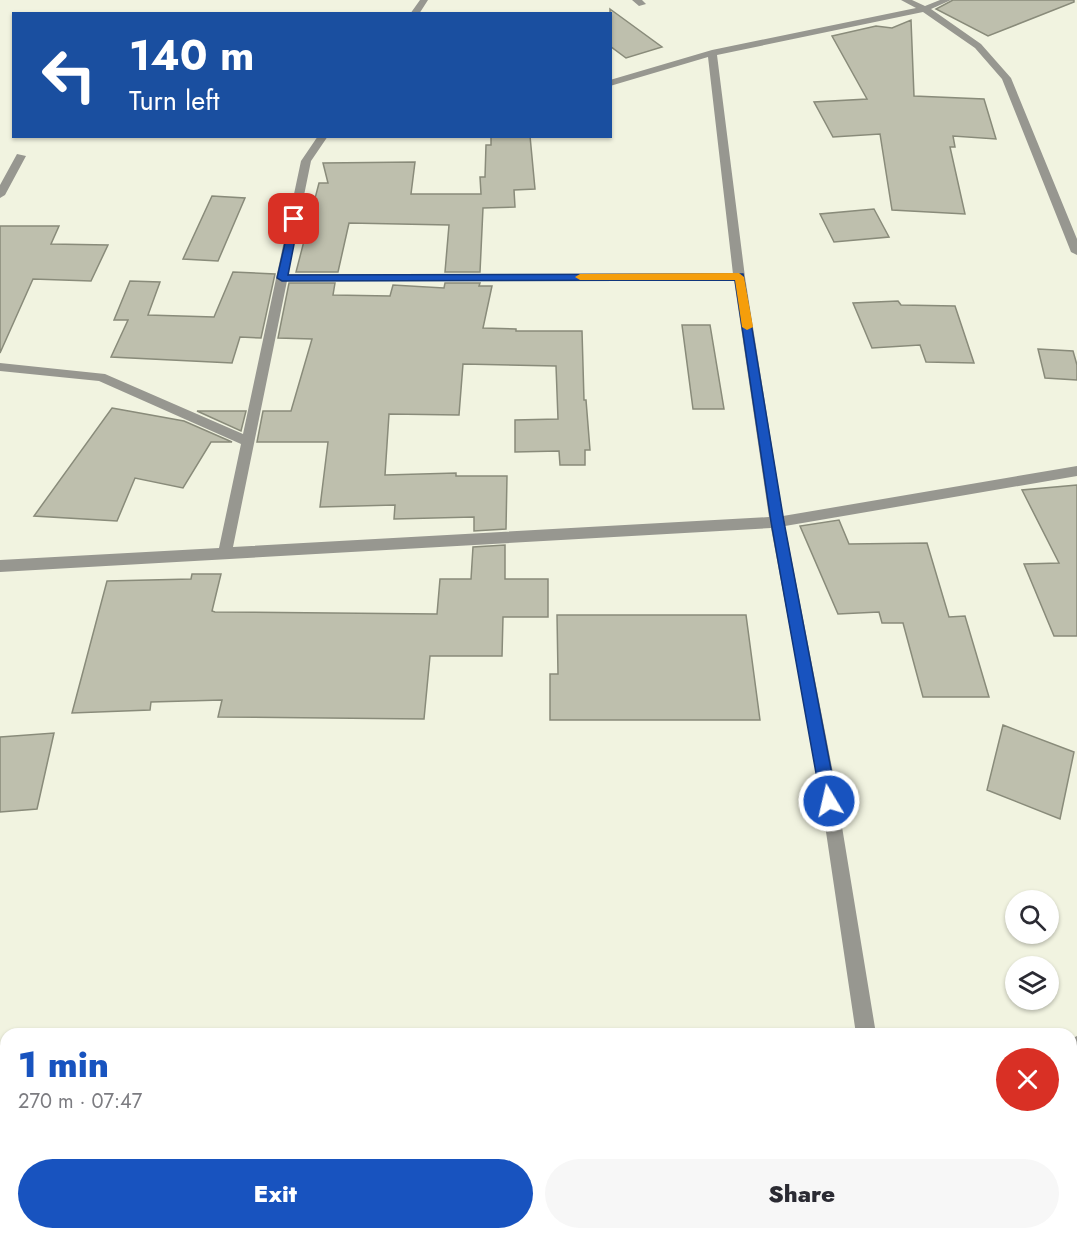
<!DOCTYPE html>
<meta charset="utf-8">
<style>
:root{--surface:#fff;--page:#f7f7f7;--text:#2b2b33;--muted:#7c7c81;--accent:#1853bf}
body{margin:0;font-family:Jost,sans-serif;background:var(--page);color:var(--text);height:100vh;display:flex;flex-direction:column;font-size:22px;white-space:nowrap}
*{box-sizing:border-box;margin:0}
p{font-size:20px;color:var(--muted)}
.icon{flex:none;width:33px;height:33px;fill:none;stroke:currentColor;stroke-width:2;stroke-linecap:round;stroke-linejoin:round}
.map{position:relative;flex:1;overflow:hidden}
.sheet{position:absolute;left:0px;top:1028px;width:1077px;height:212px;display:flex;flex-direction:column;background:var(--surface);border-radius:18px 18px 0 0;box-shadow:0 2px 4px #0004}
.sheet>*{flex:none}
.hud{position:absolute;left:12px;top:12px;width:600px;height:126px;border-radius:0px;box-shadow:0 2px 4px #0004;background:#1a4fa0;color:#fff;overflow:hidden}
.controls{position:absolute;left:1005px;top:890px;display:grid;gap:12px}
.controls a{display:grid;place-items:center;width:54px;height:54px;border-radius:50%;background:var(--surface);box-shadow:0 2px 4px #0004;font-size:30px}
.pin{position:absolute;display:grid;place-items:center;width:51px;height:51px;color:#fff;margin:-26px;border-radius:12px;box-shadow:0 3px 9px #0006}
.me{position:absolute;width:66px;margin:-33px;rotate:351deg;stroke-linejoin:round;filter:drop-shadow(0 0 4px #0008)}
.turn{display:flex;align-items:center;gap:21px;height:126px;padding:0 18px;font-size:27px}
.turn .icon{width:78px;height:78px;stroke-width:2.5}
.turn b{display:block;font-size:42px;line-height:51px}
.round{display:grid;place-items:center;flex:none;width:63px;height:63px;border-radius:32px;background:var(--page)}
.summary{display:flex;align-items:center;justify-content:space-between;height:102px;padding:0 18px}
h1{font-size:36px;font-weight:800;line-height:45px;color:var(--accent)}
.cta{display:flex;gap:12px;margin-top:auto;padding:12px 18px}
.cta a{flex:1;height:69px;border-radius:36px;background:var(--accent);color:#fff;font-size:24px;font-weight:800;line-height:69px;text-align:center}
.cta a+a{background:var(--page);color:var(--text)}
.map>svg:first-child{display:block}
</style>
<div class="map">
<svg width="1077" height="1238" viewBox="0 0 1077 1238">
<rect width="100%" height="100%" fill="#f1f3e0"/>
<path fill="#bebfad" stroke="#898b7a" stroke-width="1.5" d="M953 0H1074V2L988 36 936 9Z
M610 9 662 47 626 58 610 46Z
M911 20 914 96 984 99 996 139 953 136 955 147H950L965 214 892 210 880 134 833 137 814 102 867 99 832 36 876 26 892 28Z
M491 136H530L535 189 514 190 515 207 483 208 480 272H445L449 225 349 223 338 272H296L319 183H328L323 163 415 162 411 194H481L480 177H485L486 145H491Z
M212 196 245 198 218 261 183 259Z
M874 209 889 237 834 242 820 214Z
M0 226H59L51 244 108 245 91 281 33 279 0 353Z
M233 272 275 274 261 338 240 337 232 363 111 357 128 320H114L130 281 160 282 148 315 214 317Z
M289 283H335L333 295 390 296 393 285 444 288 445 283H480L479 286H492L483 328 516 329V331H582L584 400H586L590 450H585V465H560L559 451 515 452V420L558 419 556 366 463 364 459 415 389 414 385 475 456 473V476H507L506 529 474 531V517L394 519 395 505 320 507 328 442H257L263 411H291L312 339 278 338Z
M898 301 901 305 955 306 974 363 926 362 920 345 872 348 853 303Z
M682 325H710L724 409H693Z
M1038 349 1073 351 1077 365V380L1045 378Z
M112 408 184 421 232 442H211L183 488 135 478 117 521 34 516Z
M197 411H246L241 431Z
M1077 485V636H1054L1024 564 1059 563 1022 490Z
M839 520 849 544 927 543 949 617 965 616 989 697H923L903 623H882L879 612 838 614 800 526Z
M505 545V579H548V617H503L502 656H430L424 719 218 717 222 700 151 702 150 710 72 713 107 581 191 579 192 574H221L212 611 215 612 437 614 440 579H471L473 547Z
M557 615H746L760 720H550V674H558Z
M1003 725 1074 752 1060 819 987 790Z
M54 733 37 809 0 812V737Z"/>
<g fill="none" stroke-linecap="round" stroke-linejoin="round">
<path fill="#979790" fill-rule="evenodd" d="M420 0H428L419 14H410Z
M632 0H642L646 4 639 6Z
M901 0H912L925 6 940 0H951L931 9 981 44 1011 78 1077 239V255L1071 252 1002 79 975 48 923 12 717 55 745 277 783 516 1077 466V476L785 526 834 778 876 1034H856L818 778 771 528 0 572V560L219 548 241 444 99 381 0 371V363L105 374 243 434 301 161 318 136H328L311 161 288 274H733L708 57 610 86V80L712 50 916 8ZM734 280 769 517 233 547 287 281Z
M17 154 26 156 5 195 0 198V185Z
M1077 1036V1110L1071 1112V1039Z
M6 1135V1155L0 1156V1136Z
M894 1233H916L918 1238H896Z"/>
</g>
<path fill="#1853bf" stroke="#10367c" stroke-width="1.5" d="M291 217 299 219 288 275 743 274 784 522 837 801 835 806 829 808 824 806 821 801 771 522 735 280 282 281 277 278Z"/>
<path fill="#f59e0b" d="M739 273 744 277 753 327 747 330 742 327 735 280H580L575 277 580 274Z"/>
</svg>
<div class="controls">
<a><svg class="icon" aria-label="search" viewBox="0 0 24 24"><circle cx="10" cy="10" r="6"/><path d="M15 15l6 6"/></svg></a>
<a><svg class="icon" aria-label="layers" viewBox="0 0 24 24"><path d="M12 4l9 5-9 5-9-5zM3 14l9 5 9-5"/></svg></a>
</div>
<div class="pin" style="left:294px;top:219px;background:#d93025"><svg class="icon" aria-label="arrive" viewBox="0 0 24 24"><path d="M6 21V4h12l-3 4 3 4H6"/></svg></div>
<svg class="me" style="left:829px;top:801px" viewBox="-20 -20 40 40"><circle r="17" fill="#1853bf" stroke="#fff" stroke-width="3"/><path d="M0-11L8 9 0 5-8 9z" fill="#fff"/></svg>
<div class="hud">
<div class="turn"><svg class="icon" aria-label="left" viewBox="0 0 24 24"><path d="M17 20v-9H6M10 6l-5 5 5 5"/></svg><div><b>140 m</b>Turn left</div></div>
</div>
<section class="sheet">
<div class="summary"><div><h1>1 min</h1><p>270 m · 07:47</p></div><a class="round" style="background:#d93025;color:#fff"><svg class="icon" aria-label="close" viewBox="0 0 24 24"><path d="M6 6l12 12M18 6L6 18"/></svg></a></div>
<div class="cta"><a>Exit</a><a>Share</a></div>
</section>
</div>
